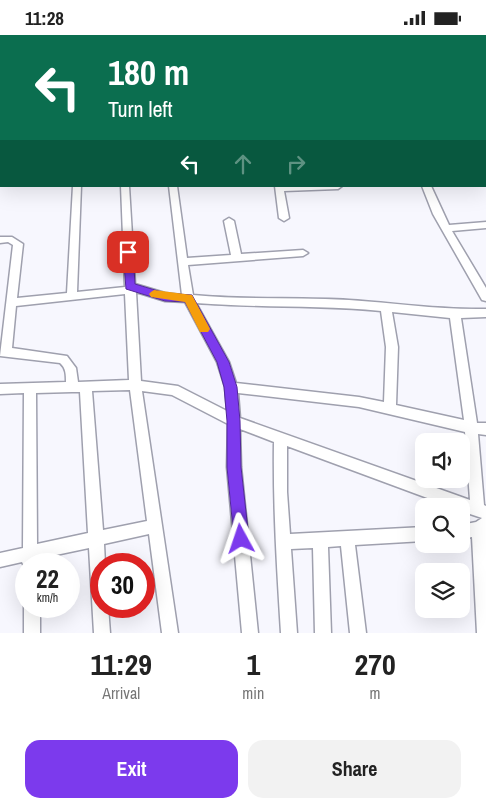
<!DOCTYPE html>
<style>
:root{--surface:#fff;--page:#f2f2f2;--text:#222;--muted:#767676;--accent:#7c3aed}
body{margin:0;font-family:"Archivo Narrow",sans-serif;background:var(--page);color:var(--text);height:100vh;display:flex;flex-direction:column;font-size:19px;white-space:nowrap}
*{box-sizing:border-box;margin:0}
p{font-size:16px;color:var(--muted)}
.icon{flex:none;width:28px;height:28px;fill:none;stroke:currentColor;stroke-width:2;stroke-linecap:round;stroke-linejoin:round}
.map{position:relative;height:598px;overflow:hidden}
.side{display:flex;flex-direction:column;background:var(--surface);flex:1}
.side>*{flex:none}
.top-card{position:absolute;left:0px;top:0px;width:486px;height:152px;box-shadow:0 5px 20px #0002;background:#0b6e4f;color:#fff;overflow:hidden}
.controls{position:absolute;left:415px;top:398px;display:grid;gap:10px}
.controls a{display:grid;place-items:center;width:55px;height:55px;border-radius:10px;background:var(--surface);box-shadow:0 5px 20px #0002;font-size:25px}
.speed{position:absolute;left:15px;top:518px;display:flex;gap:10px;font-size:25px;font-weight:700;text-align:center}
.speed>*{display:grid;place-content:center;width:65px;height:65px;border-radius:50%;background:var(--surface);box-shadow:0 5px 20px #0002;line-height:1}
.speed small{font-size:12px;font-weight:400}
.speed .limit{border:8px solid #d22;background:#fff;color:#111}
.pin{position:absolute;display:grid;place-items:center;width:42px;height:42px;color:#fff;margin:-21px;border-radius:10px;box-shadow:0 2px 8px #0006}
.me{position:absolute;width:55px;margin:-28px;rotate:355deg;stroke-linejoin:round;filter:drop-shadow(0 0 4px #0008)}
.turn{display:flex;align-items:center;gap:18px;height:105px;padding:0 25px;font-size:22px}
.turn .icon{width:65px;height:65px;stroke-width:2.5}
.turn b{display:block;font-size:35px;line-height:42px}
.lanes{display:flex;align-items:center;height:48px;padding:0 25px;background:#0003;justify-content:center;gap:25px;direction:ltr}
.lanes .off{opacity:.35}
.eta{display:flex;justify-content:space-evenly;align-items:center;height:85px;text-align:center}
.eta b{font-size:30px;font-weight:700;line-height:35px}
.cta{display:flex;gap:10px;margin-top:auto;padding:10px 25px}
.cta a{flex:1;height:58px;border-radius:15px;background:var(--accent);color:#fff;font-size:20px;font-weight:700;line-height:58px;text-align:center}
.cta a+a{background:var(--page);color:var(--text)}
.status{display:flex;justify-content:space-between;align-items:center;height:35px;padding:0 25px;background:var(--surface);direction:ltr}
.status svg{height:14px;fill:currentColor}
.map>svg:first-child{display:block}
</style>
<div class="status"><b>11:28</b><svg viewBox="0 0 49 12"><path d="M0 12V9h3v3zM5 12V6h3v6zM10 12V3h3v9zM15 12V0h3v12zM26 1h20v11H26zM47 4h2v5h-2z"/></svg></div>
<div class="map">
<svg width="486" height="598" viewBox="0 0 486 598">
<rect width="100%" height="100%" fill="#f7f7fe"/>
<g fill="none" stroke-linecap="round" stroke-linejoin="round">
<defs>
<path id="minor" d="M6 0H12V1H6Z
M65 0H71V1H65Z
M125 0H131V1H125Z
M182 0H188L189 1H183Z
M241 0H247L248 1H242Z
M301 0H307V1H301Z
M360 0H366L367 1H361Z
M418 0H424L425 1H419Z
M485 25H486L485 30Z
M0 64H1V68H0Z
M485 89H486V93H485Z
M485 108H486V113H485Z
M0 122 1 123V128H0Z
M485 142H486V148H485Z
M73 151H81L77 257 125 252 121 151H129L135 249 165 258 182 260 169 151H177L187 223 231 220 224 186 229 183 234 186 241 219 303 215 308 218 303 221 188 230 193 260C245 265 297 262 349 265 395 268 440 275 486 274V282L461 283 477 388H486V400L478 399 484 470 486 471V598H477L472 502 461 504V490L476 487 482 483 461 476V471H449L287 411V457L290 499 424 492V506L355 510 366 598H350L341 511 328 512 331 598H315L313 513 291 514 297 598H281C277 534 273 471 274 407L240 394 241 432 258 598H242L227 432 228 389 172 360 142 356 178 598H162L149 499 104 509 105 529H101V571H108L110 598H94L89 513 37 524 38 529H26V535L22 527 0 532V518L23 513 24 358 0 359V349L66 347C66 340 66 333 60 328L0 321 13 210 8 207 0 208V202H12L23 209 17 263 67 258ZM136 257 165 266 185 267 217 327 225 352 227 376 178 351 141 346ZM125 259 129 345 78 347 76 333 67 321 12 313 16 271ZM196 268C258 273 320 270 381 276L386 312 384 367 359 362 236 348 229 327ZM392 277 450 283 464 385 396 370 398 312ZM130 355 147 486 103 495 92 356ZM72 357H80L88 498 37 509 36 358ZM238 358 359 372 465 397 470 465 240 383Z
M275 151H342L338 154 284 156 289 183 284 186 279 183Z
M422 151H431L449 190 486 187V193L452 196 486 253V266L482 265 433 179Z
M26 566V571H40V598H24V571Z"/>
</defs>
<use href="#minor" stroke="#9fa0ae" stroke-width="3"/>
<use href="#minor" fill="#fff" fill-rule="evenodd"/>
</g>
<path fill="#7c3aed" stroke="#51269a" d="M128 213 133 217 135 249 165 258 192 260 229 327 237 352 240 386 241 432 249 504 246 509 241 511 236 509 234 504 227 432V386L224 352 217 327 185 267 165 266 126 254 123 217Z"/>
<path fill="#f59e0b" d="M154 255 192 260 210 294 208 297H200L185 267 151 262 149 259 151 257Z"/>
</svg>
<div class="controls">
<a><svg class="icon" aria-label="sound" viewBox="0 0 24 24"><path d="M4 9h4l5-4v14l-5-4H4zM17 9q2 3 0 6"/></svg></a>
<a><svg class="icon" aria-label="search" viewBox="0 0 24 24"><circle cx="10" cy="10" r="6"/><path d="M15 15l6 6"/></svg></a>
<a><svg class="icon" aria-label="layers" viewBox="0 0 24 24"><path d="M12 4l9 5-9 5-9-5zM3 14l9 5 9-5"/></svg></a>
</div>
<div class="speed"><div>22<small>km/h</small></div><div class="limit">30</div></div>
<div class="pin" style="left:128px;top:217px;background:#d93025"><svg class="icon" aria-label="arrive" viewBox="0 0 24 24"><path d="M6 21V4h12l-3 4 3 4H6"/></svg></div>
<svg class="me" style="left:241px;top:504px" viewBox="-20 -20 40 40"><path d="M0-17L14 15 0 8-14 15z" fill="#7c3aed" stroke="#fff" stroke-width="4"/></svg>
<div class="top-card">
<div class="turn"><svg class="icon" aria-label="left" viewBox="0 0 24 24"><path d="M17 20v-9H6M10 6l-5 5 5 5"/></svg><div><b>180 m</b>Turn left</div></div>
<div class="lanes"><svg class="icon" aria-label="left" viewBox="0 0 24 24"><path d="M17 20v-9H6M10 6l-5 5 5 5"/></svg><svg class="icon off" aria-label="ahead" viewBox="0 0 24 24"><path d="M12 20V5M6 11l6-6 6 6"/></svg><svg class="icon off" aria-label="right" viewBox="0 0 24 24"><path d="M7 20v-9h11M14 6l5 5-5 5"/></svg></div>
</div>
</div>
<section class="side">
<div class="eta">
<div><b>11:29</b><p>Arrival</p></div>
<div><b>1</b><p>min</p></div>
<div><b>270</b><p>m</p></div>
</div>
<div class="cta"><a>Exit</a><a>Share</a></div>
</section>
